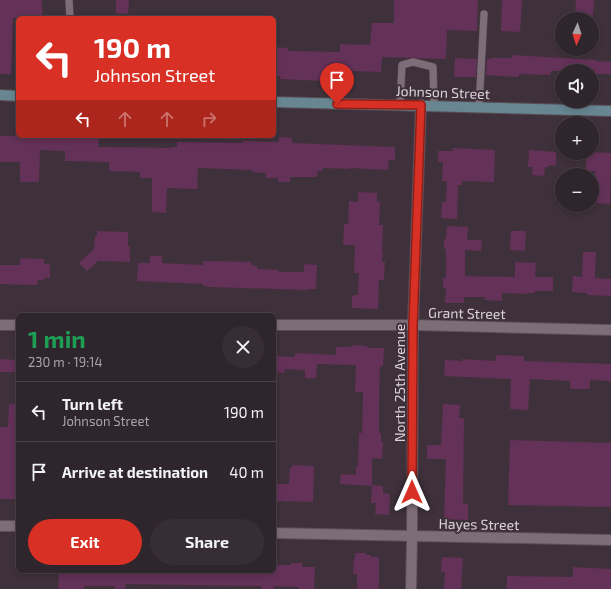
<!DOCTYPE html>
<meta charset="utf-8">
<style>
:root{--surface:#2f252c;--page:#372d34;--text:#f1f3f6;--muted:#a7a5a9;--line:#4a4248;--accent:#d93025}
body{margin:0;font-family:"Exo 2",sans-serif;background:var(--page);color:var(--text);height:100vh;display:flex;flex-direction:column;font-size:15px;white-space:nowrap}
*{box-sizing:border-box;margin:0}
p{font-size:13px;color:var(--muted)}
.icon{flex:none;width:22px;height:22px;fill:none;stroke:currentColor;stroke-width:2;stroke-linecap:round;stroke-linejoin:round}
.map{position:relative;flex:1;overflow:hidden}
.drawer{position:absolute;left:16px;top:313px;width:260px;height:260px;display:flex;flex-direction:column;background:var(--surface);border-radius:6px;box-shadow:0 2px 6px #0003,0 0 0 1px var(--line)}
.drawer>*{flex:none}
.hud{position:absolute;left:16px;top:16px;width:260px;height:122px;border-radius:6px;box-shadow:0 2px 6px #0003,0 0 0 1px var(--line);background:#d93025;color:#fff;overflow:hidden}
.needle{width:26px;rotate:183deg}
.tools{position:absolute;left:555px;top:12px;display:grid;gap:8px}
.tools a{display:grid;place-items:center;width:44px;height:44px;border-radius:50%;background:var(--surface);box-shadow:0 2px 6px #0003,0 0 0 1px var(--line);font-size:20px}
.pin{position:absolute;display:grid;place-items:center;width:34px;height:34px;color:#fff;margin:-41px -17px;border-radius:50% 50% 50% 0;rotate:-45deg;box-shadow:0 0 4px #0007}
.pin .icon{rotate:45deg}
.me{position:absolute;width:44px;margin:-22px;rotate:0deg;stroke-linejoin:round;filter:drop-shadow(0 0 3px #0008)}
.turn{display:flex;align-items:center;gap:14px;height:84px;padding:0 12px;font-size:18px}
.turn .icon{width:52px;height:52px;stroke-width:2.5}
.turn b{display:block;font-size:28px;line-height:34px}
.lanes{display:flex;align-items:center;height:38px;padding:0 12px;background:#0003;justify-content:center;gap:20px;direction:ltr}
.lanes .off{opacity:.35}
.round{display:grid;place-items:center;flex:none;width:42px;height:42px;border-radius:21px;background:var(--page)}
.summary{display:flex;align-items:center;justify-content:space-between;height:68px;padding:0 12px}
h1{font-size:24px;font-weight:700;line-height:30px;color:#1e9e55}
.primary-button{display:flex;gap:8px;margin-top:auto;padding:8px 12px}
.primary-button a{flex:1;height:46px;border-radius:24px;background:var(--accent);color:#fff;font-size:16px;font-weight:700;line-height:46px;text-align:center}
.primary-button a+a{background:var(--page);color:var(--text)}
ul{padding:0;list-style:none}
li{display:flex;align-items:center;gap:12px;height:60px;padding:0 12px;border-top:1px solid var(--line)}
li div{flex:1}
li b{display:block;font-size:15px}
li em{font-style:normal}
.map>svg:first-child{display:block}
</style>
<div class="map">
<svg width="611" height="589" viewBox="0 0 611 589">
<rect width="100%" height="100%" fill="#3f313b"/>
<path fill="#643158" d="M0 0H42V18H13L11 74H0Z
M116 0H129L128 14 116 13Z
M394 0H478L477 31 447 30 446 59 382 57 381 72 351 71V74L324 73V81L280 79V76H274V47L288 48V51L340 52V44L370 45 372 23H394Z
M502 0H522L520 32 501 31Z
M576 0H594L593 15 575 14Z
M512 55 595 60V61L611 62V74H592V71H551L550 75 519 74V77L486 75 487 59H491V58H512Z
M455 58 477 59 476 77H454Z
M0 136 99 137 98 147 171 148V147H177V142L243 143V141L279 142V137L292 138V143L395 147V160H389L388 170 350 168V169L323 168 322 171H317V177H290V182H278V178H266V173L252 172V170L198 168 197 189 167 188 166 213 152 212V178H140V172L109 171V162L65 161V151L40 150 39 182H20V162H0Z
M453 148 495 150 494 182 462 181V185H458L457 219 441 218 442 202H446L447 181H442L443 162H438V151H453Z
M529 150 556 152V166L549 165V167H545L544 176 532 175 533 167H528Z
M592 152 611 153 610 204 594 203 595 171H586V153H592Z
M358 192 377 193V202H380L379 225H383L382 253H383L382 262H385L384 280H379L378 309 352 308V296H354V295H358L359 273H354L355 245H343L344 224H348L349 201 358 202Z
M447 226 468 227 467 240H482L481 251 465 250V276L515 277V262L536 263 535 277H553V291H535V293H528V294L502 293V301L485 300V297H464V303H445L446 288H443V278H446V249H444V239H446Z
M97 231 128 232V246H130V262L98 261 87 271 79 263 94 249 95 236H97Z
M511 231H526L525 251 510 250Z
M583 252H596L595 278 611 279V296L587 295V293L572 292 573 276 582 277Z
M150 256H162V263L203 265V261L251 262V265L257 266V269L279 270 278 272H304V264L317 265 316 289H309V290L210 287 203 286V284L137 281 138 263H150Z
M20 258 44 259V264H50V278H44V280H38L37 285 0 284V265H20Z
M352 345 367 346V347L372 348H384L383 366H380L379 403V433H381V442H383L382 459 372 458V486L340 484 341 474 356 475V466L358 467 359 433H362L363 392H355L356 365 317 364 316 378H305V370L285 369 284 373 274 372V356L295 357V353L336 355V347H348L352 346Z
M496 355 524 356V361L611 364V381L590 380V389H570V381L530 379 528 410 510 409 511 379 444 376 445 360 462 361V359L496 361Z
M0 359 18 360V372H0Z
M9 404H18V499H0V427H8Z
M443 404 460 405 459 418H464L463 504H468V520L444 519 446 459H427V445H441Z
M510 440 611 443V507L508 505Z
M294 465 314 466 313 502 274 501V484H289L290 468Z
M372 485 383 486V493L390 494 389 515 375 514 376 503H371Z
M355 553H366V555H371V557H379V589H357V574H353L354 558H355Z
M442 557 463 558 461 589H444L445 572H441Z
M291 563H302V567H315L314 589H298L299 587 274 586V589H262V586L125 584V589H115V586H84V589H58L59 571H274V565H291Z
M573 567 611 569V589H507V576L573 577Z"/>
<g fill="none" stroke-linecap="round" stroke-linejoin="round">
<defs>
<path id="lane" d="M69 0 70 18
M400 105 402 65 413 62 433 67 434 106
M479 107 484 14"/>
<path id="street" d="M0 325H18
M274 325H413L611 330
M0 526H18
M274 533 611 540
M411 589 412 537 413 325 421 105"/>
<path id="secondary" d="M0 95 18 96
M274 102 611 111"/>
</defs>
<use href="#lane" stroke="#594d55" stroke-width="8"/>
<use href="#street" stroke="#594d55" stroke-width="12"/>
<use href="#secondary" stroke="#594d55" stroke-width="12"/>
<use href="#lane" stroke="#7d6d78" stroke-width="7"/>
<use href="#street" stroke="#7d6d78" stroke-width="10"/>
<use href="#secondary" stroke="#678691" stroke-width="10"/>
</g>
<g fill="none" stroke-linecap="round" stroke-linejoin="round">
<defs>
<path id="route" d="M337 104 421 105 413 326 412 492"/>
</defs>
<use href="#route" stroke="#8d1f18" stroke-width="10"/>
<use href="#route" stroke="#d93025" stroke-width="7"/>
</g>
<g text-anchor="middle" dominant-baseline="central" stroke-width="4" stroke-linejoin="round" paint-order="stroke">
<g font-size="14" fill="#dcd3d9" stroke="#3f313b">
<text transform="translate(443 92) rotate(2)">Johnson Street</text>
<text transform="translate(467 313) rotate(1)">Grant Street</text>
<text transform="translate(399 383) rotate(-90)">North 25th Avenue</text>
<text transform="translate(479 524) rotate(1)">Hayes Street</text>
</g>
</g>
</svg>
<div class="tools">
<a><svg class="needle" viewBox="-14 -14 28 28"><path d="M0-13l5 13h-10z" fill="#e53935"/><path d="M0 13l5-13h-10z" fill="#a7a5a9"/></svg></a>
<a><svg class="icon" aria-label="sound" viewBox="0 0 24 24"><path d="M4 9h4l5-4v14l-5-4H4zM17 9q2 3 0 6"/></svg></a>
<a>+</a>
<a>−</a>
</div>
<div class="pin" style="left:337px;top:104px;background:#d93025"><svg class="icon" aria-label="arrive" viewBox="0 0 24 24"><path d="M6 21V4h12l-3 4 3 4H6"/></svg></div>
<svg class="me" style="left:412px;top:492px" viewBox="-20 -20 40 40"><path d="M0-17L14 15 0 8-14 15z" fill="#d93025" stroke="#fff" stroke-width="4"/></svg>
<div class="hud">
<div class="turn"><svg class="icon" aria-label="left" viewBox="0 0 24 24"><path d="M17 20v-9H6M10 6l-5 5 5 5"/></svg><div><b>190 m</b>Johnson Street</div></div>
<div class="lanes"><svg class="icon" aria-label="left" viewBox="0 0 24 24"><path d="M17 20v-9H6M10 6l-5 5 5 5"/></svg><svg class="icon off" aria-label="ahead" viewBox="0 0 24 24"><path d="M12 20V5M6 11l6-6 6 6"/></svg><svg class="icon off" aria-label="ahead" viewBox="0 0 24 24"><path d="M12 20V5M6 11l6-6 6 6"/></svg><svg class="icon off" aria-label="right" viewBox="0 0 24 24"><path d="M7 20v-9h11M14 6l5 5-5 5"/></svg></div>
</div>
<section class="drawer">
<div class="summary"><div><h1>1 min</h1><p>230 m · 19:14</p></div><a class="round"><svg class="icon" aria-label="close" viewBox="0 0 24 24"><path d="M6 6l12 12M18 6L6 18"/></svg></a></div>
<ul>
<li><svg class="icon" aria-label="left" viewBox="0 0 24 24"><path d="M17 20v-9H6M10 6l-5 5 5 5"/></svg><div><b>Turn left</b><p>Johnson Street</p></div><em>190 m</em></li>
<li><svg class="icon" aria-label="arrive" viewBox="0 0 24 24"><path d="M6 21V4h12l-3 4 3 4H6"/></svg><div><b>Arrive at destination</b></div><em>40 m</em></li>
</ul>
<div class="primary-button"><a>Exit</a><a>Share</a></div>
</section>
</div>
